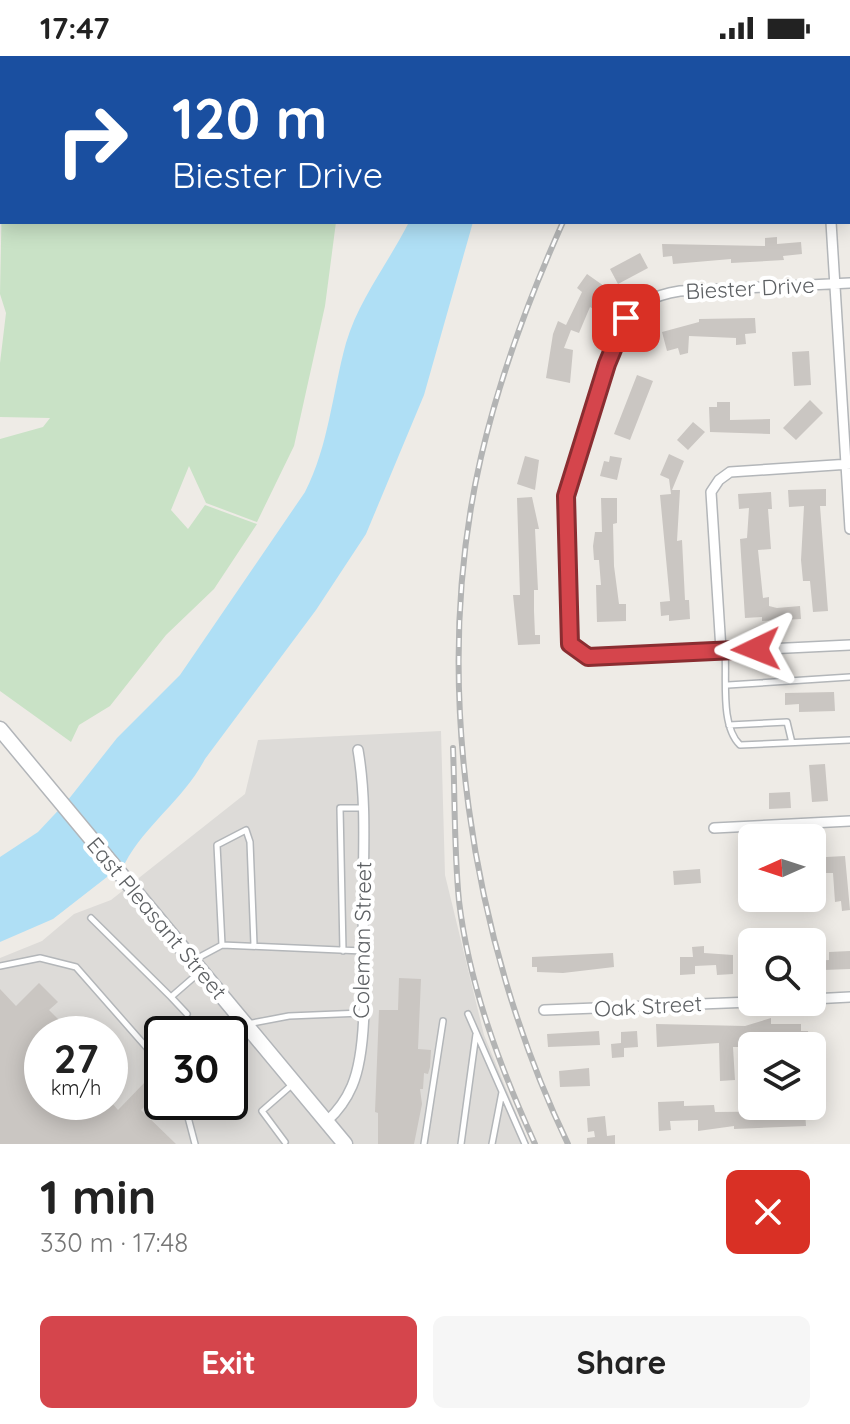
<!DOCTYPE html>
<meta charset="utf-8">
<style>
:root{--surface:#fff;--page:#f6f6f6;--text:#222;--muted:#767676;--accent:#d5454c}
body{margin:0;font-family:Quicksand,sans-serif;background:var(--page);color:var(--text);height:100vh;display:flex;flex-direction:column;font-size:30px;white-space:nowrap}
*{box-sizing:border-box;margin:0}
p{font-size:26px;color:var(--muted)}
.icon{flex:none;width:44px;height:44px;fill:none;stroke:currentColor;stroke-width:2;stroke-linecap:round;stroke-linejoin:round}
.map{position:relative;height:1088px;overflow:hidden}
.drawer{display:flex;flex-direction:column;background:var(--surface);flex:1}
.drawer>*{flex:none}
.top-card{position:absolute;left:0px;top:0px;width:850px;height:168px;box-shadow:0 4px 20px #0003;background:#1a4fa0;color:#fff;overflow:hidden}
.needle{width:52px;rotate:267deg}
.buttons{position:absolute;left:738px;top:768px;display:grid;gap:16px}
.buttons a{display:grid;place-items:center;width:88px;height:88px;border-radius:12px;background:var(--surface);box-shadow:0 4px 20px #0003;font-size:40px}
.speed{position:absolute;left:24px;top:960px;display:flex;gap:16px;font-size:40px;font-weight:700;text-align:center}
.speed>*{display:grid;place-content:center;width:104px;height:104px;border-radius:50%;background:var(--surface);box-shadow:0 4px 20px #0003;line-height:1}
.speed small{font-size:20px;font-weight:400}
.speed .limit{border:4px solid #111;border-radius:12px;background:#fff;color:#111}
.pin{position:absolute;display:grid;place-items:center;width:68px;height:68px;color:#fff;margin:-34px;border-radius:16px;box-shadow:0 4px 12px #0006}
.me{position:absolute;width:88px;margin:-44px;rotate:268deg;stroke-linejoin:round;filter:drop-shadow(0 0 6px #0008)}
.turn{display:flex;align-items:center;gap:28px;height:168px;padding:0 40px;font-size:36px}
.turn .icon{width:104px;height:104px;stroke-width:2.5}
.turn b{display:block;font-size:56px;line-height:68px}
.round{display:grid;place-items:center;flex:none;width:84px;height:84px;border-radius:12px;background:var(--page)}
.overview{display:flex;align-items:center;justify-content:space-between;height:136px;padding:0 40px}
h1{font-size:48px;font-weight:700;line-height:60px}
.primary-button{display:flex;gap:16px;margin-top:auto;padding:16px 40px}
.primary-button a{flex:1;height:92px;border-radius:12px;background:var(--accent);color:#fff;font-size:32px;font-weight:700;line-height:92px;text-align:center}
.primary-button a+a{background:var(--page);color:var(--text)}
.status{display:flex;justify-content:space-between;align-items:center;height:56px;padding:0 40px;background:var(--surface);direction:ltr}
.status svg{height:22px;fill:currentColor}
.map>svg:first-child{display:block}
</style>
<div class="status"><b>17:47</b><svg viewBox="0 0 49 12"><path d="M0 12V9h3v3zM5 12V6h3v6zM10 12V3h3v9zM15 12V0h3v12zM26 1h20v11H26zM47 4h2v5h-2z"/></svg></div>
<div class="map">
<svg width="850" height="1088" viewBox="0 0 850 1088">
<rect width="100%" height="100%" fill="#eeebe6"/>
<path fill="#dddbd8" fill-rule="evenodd" d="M441 675 445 819 484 979 529 1088H0V902L42 885 74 858 111 844 245 738 258 684ZM42 978H110V1046H42ZM162 978H230V1046H162Z"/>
<path fill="#c9e2c6" d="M2 137V166H336L325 250 294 390 257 466 206 447 189 410 171 454 188 473 205 449 257 468 214 533 166 579 110 650 79 669 71 686 0 635V383L43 371 50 362 0 361V307L6 257 0 238Z"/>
<path fill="#afdff5" d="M409 166H473L424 339 366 478 316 554 205 703C184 743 146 768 125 807L53 863 0 886V801L38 776 68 744 117 682 180 619 305 436C329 389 332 338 346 287 359 243 389 206 409 166Z"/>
<path fill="#cac6c2" d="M777 181V188L801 186 802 198 783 200 784 204 731 207V203L673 208 672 200 663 201 662 188 765 190V182Z
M640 197 648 212 618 228 610 213Z
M587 218 604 230 596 242 601 245 595 254 590 251 579 277 571 274 564 292 573 294 570 327 546 322 553 278 558 265 566 269 582 236 577 232Z
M755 262 756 277 745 278 746 288 736 289V282L689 280 688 297 680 299 678 292 667 295 662 276 699 266V263Z
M809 295 811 329 794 330 792 296Z
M637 319 653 325 630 384 614 378Z
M810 344 823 357 796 384 783 372Z
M717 346H730V364L770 363V378L710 376 709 351H717Z
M693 366 705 376 688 394 677 384Z
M669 398 684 405 672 434H680L677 485 682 484 685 544H689L690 563 669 565V559L661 560 660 546 670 545 660 439 671 438 669 423 660 419Z
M525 400 539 404 535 434 517 428Z
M610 400 622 402 617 424 600 420 604 405 609 406Z
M826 433V450H820L828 555 813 556 810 525H803L801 504 804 450 789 451 788 434Z
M771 436 772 453H768L771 493 758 494 763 542 769 541V550L777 552 800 550 801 563 762 565V561L745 562 740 483 747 482 749 452 739 453 738 438Z
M532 441 539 473H535L538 534H534V555L535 579H540V588L518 589 513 539H520L517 442Z
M601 442H617V467L613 468 614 510 619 548H626V565L597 566 596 529H601L599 504H594L593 490 595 476H602Z
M834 636 835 655 799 656V648L785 649V637Z
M825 708 828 745 812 746 809 709Z
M790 736 791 752 769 753V737Z
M845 800 850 854 842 855 841 845 835 846 833 817H826V801Z
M700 813 701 827 674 829 673 815Z
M704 890V897L733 899V918L717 919 716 909 695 910V918L680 919V901H693L692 891Z
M850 895V913L823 914V918L812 919V905L829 904V896Z
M613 897 614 911 563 917 537 916V911H532V901Z
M399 922 421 923 418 993 431 994 430 1011 428 1018 424 1017 423 1033H420L422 1048 414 1088H378V1057L375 1056 379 954H398Z
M39 927 58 946 49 954 73 978H42V1046H111L118 1054 146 1025 158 1037 141 1054 176 1088H0V933L16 950Z
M771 962V968H801V975H808L809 984H760V978L742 979V991H733L735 1024 720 1025 719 987 657 991 656 968 745 970Z
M599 975 600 989 548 991 547 978Z
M637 975 638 991 624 992V1001L612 1002 611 988 621 987V976Z
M589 1012 590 1030 560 1031 559 1015Z
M684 1045V1050L714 1049 715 1056 805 1055 806 1070 734 1073V1070L698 1075V1064L670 1065 671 1074 659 1075 658 1046Z
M605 1060 607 1080 615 1079V1088H587V1082L595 1081 594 1075 588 1076 587 1062Z"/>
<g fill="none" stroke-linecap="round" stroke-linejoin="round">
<defs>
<path id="lane" d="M725 595C727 622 720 670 740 689L850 684
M728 629 850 621
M729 669 787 666 792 687
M91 862 171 941 201 915
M222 889 217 789 246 774 250 786 254 889
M343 895 340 752H363
M194 904 222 889 363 895
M0 910 40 902 76 911 162 1009
M171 941 187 958
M468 958 525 1088
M247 968 289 960 362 957
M218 978 239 961
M184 1046 195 1088
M285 1086 262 1055 294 1027
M424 1088 443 965
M461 1088 476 978
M492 1088 502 1036"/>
<path id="street" d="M831 166 850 473
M850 227 680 235C653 239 634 249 620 273L566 440 567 580 580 598 622 600 850 589
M721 594 711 436 719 424 730 416 850 408
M714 772 850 765
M812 943 850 941
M544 954 752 946
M327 1065C338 1055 346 1044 352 1030 370 988 363 901 363 853 363 800 367 746 358 694"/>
<path id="secondary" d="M0 4 2 0
M0 673 345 1088"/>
</defs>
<use href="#lane" stroke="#b3b6b9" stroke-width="8"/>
<use href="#street" stroke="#b3b6b9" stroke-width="12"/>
<use href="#secondary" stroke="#b2b5b9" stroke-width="17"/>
<use href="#lane" stroke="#fff" stroke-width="5"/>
<use href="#street" stroke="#fff" stroke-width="9"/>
<use href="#secondary" stroke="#fff" stroke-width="14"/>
<defs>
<path id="rail" d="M632 2 633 0
M563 166C529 242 500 319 481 401 430 623 470 884 568 1088
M453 692C455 743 454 794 459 845 469 929 500 1011 535 1088"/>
</defs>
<use href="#rail" stroke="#b3b4b4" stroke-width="6"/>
<use href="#rail" stroke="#fff" stroke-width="3" stroke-dasharray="9" stroke-linecap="butt"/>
</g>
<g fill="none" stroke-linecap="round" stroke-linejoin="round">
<defs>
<path id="route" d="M626 262 607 308 566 440 570 588 588 601 756 593"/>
</defs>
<use href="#route" stroke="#8a2d31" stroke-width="20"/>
<use href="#route" stroke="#d5454c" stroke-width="14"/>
</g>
<g text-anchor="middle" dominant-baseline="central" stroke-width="8" stroke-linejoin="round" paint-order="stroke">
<g font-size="22" fill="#5e6164" stroke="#fff">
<text transform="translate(750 232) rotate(-3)">Biester Drive</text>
<text transform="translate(157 862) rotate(50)">East Pleasant Street</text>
<text transform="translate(362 884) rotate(-89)">Coleman Street</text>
<text transform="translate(648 950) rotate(-3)">Oak Street</text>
</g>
</g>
</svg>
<div class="buttons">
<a><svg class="needle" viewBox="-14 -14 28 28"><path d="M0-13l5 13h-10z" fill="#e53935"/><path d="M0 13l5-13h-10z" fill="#767676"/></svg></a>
<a><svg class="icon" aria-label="search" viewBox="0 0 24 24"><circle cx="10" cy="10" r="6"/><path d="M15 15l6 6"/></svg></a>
<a><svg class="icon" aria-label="layers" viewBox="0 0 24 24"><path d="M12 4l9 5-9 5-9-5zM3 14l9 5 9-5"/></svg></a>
</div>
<div class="speed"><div>27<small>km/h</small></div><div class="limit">30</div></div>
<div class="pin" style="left:626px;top:262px;background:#d93025"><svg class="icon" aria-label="arrive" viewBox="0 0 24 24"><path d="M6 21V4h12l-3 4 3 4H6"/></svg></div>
<svg class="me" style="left:756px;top:593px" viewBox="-20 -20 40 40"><path d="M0-17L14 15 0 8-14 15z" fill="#d5454c" stroke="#fff" stroke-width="4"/></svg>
<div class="top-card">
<div class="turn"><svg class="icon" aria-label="right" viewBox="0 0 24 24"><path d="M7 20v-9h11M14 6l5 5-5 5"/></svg><div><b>120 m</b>Biester Drive</div></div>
</div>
</div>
<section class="drawer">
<div class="overview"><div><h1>1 min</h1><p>330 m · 17:48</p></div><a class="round" style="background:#d93025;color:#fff"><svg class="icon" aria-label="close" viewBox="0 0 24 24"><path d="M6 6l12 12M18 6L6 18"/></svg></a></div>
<div class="primary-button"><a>Exit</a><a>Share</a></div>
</section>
